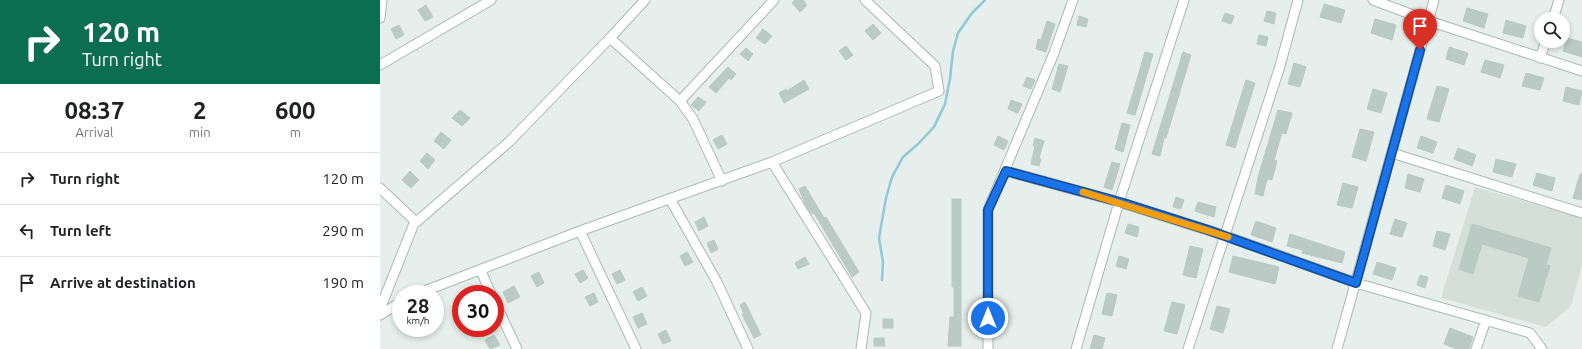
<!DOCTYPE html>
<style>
:root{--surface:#fff;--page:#f6f6f6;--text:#202124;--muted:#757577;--line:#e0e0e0}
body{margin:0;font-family:Ubuntu,sans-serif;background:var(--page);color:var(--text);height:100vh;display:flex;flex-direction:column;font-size:15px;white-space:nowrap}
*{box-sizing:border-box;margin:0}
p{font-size:13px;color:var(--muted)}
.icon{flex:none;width:22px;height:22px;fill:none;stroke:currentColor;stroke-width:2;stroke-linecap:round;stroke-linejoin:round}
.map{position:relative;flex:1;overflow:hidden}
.panel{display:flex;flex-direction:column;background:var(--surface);width:380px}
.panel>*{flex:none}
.banner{background:#0b6e4f;color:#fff;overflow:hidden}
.tools{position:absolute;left:1154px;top:12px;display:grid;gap:8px}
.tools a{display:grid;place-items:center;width:36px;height:36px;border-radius:50%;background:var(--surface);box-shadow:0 2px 6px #0003;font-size:20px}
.speed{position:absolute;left:12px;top:285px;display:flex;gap:8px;font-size:20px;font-weight:700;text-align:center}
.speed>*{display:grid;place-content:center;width:52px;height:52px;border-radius:50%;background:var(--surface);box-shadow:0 2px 6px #0003;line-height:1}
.speed small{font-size:10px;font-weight:400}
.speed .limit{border:6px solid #d22;background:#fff;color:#111}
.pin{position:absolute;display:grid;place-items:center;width:34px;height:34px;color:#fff;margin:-41px -17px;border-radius:50% 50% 50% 0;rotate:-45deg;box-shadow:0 0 4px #0007}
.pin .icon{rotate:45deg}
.me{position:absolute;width:44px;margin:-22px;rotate:0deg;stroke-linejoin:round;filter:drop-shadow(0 0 3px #0008)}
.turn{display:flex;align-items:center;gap:14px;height:84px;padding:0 16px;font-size:18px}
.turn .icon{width:52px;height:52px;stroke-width:2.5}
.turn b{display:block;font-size:28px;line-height:34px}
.eta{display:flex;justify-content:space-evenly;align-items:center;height:68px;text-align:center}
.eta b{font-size:24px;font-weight:700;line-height:28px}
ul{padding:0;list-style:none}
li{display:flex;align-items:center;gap:12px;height:52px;padding:0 16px;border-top:1px solid var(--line)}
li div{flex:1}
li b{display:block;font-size:15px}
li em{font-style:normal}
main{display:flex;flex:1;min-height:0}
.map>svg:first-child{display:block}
</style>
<main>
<section class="panel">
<div class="banner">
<div class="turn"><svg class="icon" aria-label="right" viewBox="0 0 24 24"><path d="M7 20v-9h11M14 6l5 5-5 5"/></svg><div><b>120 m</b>Turn right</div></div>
</div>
<div class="eta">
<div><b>08:37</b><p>Arrival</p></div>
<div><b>2</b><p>min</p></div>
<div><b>600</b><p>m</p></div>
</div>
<ul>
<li><svg class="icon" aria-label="right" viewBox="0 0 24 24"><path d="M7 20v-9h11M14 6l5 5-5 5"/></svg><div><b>Turn right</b></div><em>120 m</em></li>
<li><svg class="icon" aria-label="left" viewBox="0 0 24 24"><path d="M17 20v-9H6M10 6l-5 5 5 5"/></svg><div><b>Turn left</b></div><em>290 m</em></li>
<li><svg class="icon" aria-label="arrive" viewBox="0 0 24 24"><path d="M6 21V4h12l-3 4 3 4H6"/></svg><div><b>Arrive at destination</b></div><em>190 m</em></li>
</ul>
</section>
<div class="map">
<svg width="1202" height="349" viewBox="0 0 1202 349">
<rect width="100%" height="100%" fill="#e6efeb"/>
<path fill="#d4dfda" d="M1095 187 1202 218V265L1191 306 1166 327 1061 298Z"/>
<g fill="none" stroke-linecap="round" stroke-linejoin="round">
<path stroke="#8ec9d4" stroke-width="2.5" d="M502 280 503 262 499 238 506 198 512 177 523 157 538 144 554 127 565 104 570 79 573 51 578 33 592 13 605 0"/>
</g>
<path fill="#bbcac4" stroke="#b8c9c2" d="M415 0H423L427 5 420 12 412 3Z
M944 4 965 10 961 23 940 17Z
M46 5 53 17 45 21 38 10Z
M1087 8 1108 14 1104 28 1083 21Z
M887 11 896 13 894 24 884 21Z
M845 13 854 16 851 24 842 21Z
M699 16 708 19 706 27 697 25Z
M995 19 1016 25 1012 40 991 33Z
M1126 20 1146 26 1143 38 1123 33Z
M667 21 675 24 666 52 656 49 658 39 661 40Z
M493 24 501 33 493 40 485 31Z
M19 25 24 35 16 39 11 29Z
M383 29 392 36 385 44 376 38Z
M879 35 888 37 886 46 877 44Z
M1187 38 1202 42V57L1183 51Z
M466 46 473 55 466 60 459 51Z
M1069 47 1088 53 1084 65 1066 59Z
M366 48 373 54 368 61 360 54Z
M765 52 773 54 755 115 747 113Z
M803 52 811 55 786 138H784L780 156 772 154Z
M1105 60 1124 65 1120 78 1101 72Z
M914 63 926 67 920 87 908 84Z
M679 64 688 66 680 92 672 89Z
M348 67 356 74 351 80 349 78 336 93 329 87Z
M1146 73 1164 78 1160 90 1142 86Z
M647 77 655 80 651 89 643 86Z
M424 80 429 89 404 103 399 93 406 89 407 91Z
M866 80 875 83 855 148 846 145Z
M1057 86 1069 89 1059 122 1047 119Z
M1186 87 1202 91 1199 105 1183 101Z
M993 89 1007 93 1001 113 987 109Z
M318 97 326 102 319 111 311 105Z
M631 100 642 104 638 113 628 109Z
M80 110 90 118 82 126 72 118Z
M898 110 912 113 906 134 902 133 894 160 897 161 892 180 887 179 883 196 875 194 878 177Z
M742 123 750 125 743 152 735 149Z
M980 129 994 132 986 161 972 157Z
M61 132 71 140 64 149 54 141Z
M342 135 347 144 338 149 333 140Z
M618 136 628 141 624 150 614 145Z
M1041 136 1057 142 1053 153 1037 148Z
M655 138 664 141 659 158 661 159 659 166 651 164 655 146H653Z
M1078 148 1096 155 1092 166 1074 159Z
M47 153 55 160 48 169 40 161Z
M1116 159 1136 164 1132 177 1113 172Z
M732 162 740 164 732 190 724 187Z
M30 171 39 180 31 188 22 180Z
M1157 173 1175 178 1172 191 1153 185Z
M1028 174 1044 179 1040 192 1025 188Z
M1200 174H1202V200L1193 198Z
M963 183 978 187 972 208 957 205Z
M1066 185 1084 191 1080 204 1062 198Z
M425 186 444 218 446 217 479 272 472 277 434 213 432 214 426 206 419 189Z
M796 197 804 200 801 209 793 207Z
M572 199H581V346H568L570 317H574V287H572Z
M818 202 836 207 834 217 815 211Z
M324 217 328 226 319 231 315 222Z
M1015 219 1027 223 1022 237 1010 234Z
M876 221 896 228 892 242 871 235Z
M748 224 759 227 757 237 745 233Z
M1092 224 1171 248 1166 265 1170 266 1159 302 1138 296 1149 258 1102 244 1093 274 1079 269Z
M1057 231 1070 234 1065 250 1053 246Z
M910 234 965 252 962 263 922 253 923 250 907 246Z
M334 240 338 249 331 253 327 243Z
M810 246 823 249 816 278 803 275Z
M307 252 313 262 305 266 300 256Z
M739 256 749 259 746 269 736 266Z
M853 256 899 267 895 284 849 272Z
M425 257 429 264 418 269 415 263Z
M997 262 1016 268 1012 280 993 274Z
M203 270 208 278 200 283 195 274Z
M240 270 245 280 237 284 232 274Z
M159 272 164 283 157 287 151 276Z
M1040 275 1048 277 1045 288 1037 285Z
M134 286 140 297 128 303 123 292Z
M262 287 267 296 258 301 253 292Z
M214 293 218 302 210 306 205 297Z
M727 293 737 295 732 316 722 314Z
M365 302 381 335 374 338 362 314H364L360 305Z
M792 302 805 305 797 334 784 331Z
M837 306 850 309 843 333 830 329Z
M262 313 267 324 258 328 253 317Z
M503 319H513V328H503Z
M1070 328 1093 337 1089 349H1077L1064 344Z
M286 330 291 341 283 344 278 334Z
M114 335 120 345 110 349 105 340Z
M714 335 725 338 722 349H710Z
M494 338H504L505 346H494Z"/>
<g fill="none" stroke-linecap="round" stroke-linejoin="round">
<defs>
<path id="minor" d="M993 0 1049 21 1202 71
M0 18 2 0
M1173 19 1179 0
M230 38 300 101 313 119 342 181
M1160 58 1166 41
M0 65 111 0
M300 101 394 0
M1012 153 1202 213
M392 162 486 313 481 349
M626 171 739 202 843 235 976 283 1150 333 1162 349
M0 188 35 221 0 309
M290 199 337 282 368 349
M34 224 129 142 230 38 265 0
M200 231 256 349
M101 271 111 294
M37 294 200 231 392 162 559 91 555 66 485 0
M115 302 137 349
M0 315 21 302
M608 349V210L674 53 693 0
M696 349 739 202 804 0
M808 349 900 66 918 0
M957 349 1054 0
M1096 349 1106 320"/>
</defs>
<use href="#minor" stroke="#a8b8b2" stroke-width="11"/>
<use href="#minor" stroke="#fff" stroke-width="9"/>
</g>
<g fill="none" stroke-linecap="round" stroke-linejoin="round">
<defs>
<path id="route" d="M608 318V210L626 171 740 202 828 230 976 283 1040 50"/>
</defs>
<use href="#route" stroke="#114b97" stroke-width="10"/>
<use href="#route" stroke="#1a73e8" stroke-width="7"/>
<path stroke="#f59e0b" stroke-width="7" d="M703 192 848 237"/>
</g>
</svg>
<div class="tools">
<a><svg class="icon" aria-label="search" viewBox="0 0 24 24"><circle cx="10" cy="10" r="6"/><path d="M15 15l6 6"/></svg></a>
</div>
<div class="speed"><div>28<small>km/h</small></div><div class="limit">30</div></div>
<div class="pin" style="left:1040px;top:50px;background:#d93025"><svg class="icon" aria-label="arrive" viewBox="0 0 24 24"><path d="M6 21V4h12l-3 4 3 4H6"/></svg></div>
<svg class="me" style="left:608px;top:318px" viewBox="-20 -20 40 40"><circle r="17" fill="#1a73e8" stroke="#fff" stroke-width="3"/><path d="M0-11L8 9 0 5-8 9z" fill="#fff"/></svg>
</div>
</main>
